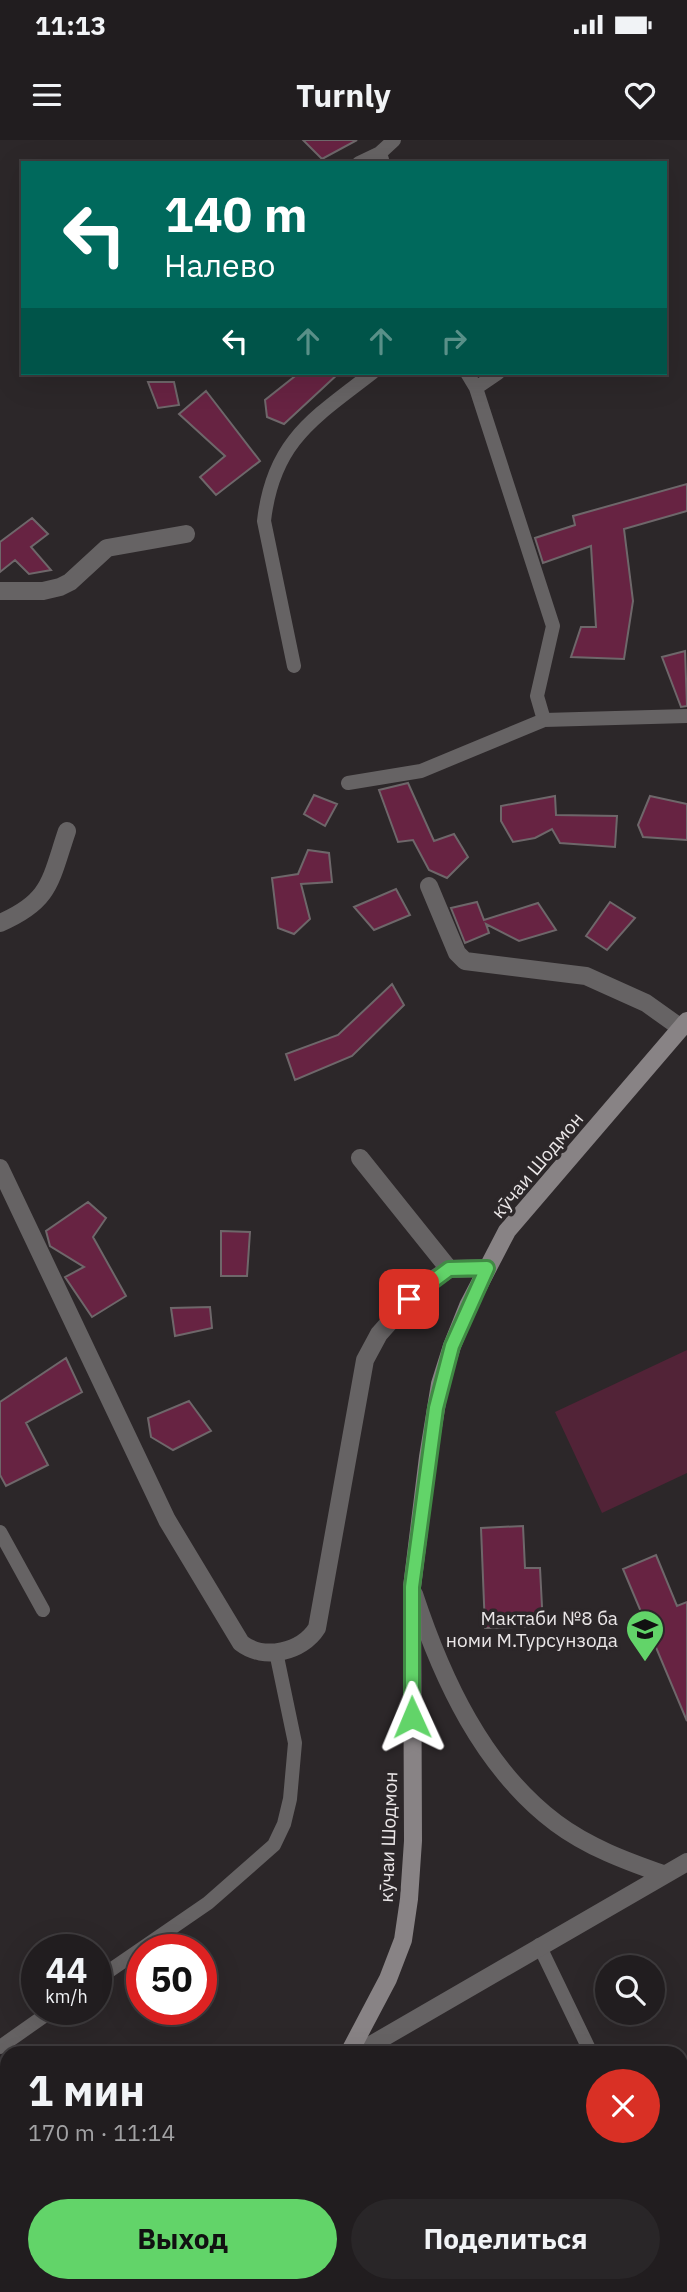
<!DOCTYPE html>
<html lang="ru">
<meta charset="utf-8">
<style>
:root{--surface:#211d1f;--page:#292628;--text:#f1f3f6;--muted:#a2a2a4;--line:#3e3b3d;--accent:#62d469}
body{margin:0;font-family:"IBM Plex Sans",sans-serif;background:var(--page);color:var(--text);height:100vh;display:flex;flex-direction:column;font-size:26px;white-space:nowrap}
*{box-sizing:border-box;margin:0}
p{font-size:23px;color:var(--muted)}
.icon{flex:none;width:38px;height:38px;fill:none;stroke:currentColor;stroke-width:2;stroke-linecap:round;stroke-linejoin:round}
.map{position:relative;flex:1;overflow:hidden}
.side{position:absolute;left:0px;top:1906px;width:688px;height:247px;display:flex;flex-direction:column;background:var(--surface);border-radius:21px 21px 0 0;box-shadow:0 7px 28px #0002,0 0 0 2px var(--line)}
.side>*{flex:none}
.banner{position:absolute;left:21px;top:21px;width:646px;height:214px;border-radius:0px;box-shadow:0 7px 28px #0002,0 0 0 2px var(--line);background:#00695c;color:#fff;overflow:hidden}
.buttons{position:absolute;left:595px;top:1815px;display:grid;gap:14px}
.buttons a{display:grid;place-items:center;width:70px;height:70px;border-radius:50%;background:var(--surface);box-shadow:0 7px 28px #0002,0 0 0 2px var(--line);font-size:35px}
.speed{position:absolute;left:21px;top:1794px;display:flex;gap:14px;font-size:35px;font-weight:700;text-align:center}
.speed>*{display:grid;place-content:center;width:91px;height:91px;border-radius:50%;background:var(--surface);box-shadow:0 7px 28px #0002,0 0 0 2px var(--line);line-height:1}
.speed small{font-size:18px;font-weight:400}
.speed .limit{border:10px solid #d22;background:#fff;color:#111}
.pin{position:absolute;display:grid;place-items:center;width:60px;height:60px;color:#fff;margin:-30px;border-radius:14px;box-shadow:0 4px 10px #0006}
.me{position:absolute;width:77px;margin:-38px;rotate:359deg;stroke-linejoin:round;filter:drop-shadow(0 0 5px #0008)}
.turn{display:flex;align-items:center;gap:24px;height:147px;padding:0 28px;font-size:32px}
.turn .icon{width:91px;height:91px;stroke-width:2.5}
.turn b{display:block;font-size:49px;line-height:60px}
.lanes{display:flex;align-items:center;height:66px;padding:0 28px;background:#0003;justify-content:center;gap:35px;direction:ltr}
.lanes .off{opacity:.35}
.round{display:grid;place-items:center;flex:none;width:74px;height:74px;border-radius:37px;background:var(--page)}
.headline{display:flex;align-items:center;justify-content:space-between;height:119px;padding:0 28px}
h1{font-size:42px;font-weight:800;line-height:52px}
.cta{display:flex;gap:14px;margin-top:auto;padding:14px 28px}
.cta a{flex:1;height:80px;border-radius:42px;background:var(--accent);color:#111;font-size:28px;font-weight:800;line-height:80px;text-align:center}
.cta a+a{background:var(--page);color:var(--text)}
.status{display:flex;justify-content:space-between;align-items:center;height:49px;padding:0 35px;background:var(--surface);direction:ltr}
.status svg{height:19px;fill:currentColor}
header{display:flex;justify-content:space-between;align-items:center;height:91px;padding:0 28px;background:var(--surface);font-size:32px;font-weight:800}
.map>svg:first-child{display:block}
</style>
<div class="status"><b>11:13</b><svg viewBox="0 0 49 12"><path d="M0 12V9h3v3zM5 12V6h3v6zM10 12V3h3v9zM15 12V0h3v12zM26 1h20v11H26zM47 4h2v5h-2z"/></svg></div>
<header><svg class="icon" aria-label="menu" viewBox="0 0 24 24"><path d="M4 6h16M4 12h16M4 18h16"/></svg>Turnly<svg class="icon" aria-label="heart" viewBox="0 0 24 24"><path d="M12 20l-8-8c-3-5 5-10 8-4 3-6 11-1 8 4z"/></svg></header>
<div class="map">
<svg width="687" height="2152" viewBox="0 0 687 2152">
<rect width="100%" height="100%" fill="#2c2729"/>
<path fill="#522337" d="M687 1210V1333L602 1373 555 1272Z"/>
<path fill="#672342" stroke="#6e676a" stroke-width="2" d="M303 0H357L322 19Z
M299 233H339L284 284 267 277 265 260Z
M148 242H174L179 265 158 268Z
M206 251 260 321 216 355 200 337 225 316 179 274Z
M687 344V371L624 389 633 461 624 519 571 517 581 487H596L591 406 543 423 535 398 575 385 573 376Z
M32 378 48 394 31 407 51 430 29 434 15 420 0 432V402Z
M685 511 687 566 681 567 662 517Z
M408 643 434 701 454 694 468 717 447 738 429 730 413 700 398 702 379 650Z
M314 655 337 664 325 686 304 674Z
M555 656 556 675 617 676 615 707 560 703 552 689 535 698 513 702 501 681V666Z
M650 656 687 664V700L643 697 638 685Z
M308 710 329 713 332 742 301 744 310 779 294 794 278 788 272 738 298 734Z
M396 749 410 775 374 790 354 767Z
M477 762 484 780 538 763 556 790 519 801 486 784 489 793 465 803 451 768Z
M610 762 635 778 607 810 586 796Z
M392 844 404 865 352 916 295 940 286 914 338 895Z
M88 1062 106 1078 93 1097 126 1156 92 1177 65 1137 84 1127 50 1106 46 1091Z
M221 1091 250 1092 247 1136H221Z
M210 1167 212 1188 175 1196 171 1168Z
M66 1218 82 1252 26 1283 48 1325 6 1346 0 1335V1262Z
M189 1261 211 1291 173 1310 151 1297 148 1278Z
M523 1386 525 1428H540L543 1486 485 1488 481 1388Z
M656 1415 677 1466 687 1462V1581L623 1429Z"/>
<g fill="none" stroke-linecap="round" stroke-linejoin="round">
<path stroke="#666364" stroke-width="14" d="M359 23 380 13
M383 23 380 13 394 0
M467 233 476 248 553 486 537 556 544 580 687 576
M476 248 498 233
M294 526 264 381C273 301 314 278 372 233
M348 643 421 631 544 580
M0 1392 43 1470
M539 1805 591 1913
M96 1840 208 1763 274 1705 284 1684 290 1659 295 1603 276 1512
M0 1907 54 1869
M681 1997 687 1994
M655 2146 659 2152"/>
<path stroke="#666364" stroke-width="18" d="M0 451H43L60 447 70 442 107 408 186 394
M429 746 457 813 465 821 586 836 646 863 681 888
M0 783C51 761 50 741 67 691
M360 1018 449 1129
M0 1028 167 1380 241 1503C264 1521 302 1512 317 1488L365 1220 379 1194 419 1149 449 1129 487 1128
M414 1454C442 1539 483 1628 556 1683 588 1707 626 1721 663 1734
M357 1913 687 1722
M472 2146 474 2152
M678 2152 687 2148"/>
<path stroke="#888385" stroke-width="18" d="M349 1913 388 1839 403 1800 409 1759 413 1701 412 1447 428 1317 440 1244 452 1206 468 1166 507 1091 687 881
M7 2152 19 2146"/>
</g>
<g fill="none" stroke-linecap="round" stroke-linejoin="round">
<defs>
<path id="route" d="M409 1159 449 1129 487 1128 452 1206 436 1268 412 1447V1577"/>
</defs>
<use href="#route" stroke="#408a44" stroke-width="18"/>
<use href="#route" stroke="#62d469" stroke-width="12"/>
</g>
<defs>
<symbol id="school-pin" viewBox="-11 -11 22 30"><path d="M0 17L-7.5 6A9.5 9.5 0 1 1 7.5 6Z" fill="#62d469" stroke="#2c2729"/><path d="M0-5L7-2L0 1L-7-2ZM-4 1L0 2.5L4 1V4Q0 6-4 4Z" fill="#111"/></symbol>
</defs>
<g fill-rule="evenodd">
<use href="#school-pin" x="623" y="1467" width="44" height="60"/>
</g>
<g text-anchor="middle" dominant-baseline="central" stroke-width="7" stroke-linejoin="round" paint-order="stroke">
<g font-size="19" fill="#eae6e7" stroke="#2c2729">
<text transform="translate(537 1025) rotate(-50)">кӯчаи Шодмон</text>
<text transform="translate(388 1697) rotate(-88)">кӯчаи Шодмон</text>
</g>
<g font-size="19" fill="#eae6e7" stroke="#2c2729" text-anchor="end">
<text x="618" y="1478">Мактаби №8 ба<tspan x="618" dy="22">номи М.Турсунзода</tspan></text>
</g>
</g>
</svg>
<div class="buttons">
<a><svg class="icon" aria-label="search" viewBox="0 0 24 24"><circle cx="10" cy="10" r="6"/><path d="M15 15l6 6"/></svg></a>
</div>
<div class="speed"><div>44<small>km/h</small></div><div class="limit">50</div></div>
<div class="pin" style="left:409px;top:1159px;background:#d93025"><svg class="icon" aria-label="arrive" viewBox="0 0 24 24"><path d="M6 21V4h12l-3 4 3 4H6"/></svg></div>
<svg class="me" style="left:412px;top:1577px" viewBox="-20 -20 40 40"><path d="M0-17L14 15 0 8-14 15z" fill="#62d469" stroke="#fff" stroke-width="4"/></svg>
<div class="banner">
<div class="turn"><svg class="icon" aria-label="left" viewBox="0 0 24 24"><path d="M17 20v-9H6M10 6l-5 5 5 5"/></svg><div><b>140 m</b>Налево</div></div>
<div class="lanes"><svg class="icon" aria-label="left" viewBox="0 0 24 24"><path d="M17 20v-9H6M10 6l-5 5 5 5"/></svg><svg class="icon off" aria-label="ahead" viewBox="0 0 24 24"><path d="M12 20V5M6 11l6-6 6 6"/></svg><svg class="icon off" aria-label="ahead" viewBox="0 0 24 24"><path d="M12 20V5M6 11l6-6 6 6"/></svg><svg class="icon off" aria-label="right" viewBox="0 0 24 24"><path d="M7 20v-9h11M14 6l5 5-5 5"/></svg></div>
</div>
<section class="side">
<div class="headline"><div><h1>1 мин</h1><p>170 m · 11:14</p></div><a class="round" style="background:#d93025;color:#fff"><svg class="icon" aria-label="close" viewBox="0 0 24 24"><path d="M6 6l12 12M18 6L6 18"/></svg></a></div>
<div class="cta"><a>Выход</a><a>Поделиться</a></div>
</section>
</div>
